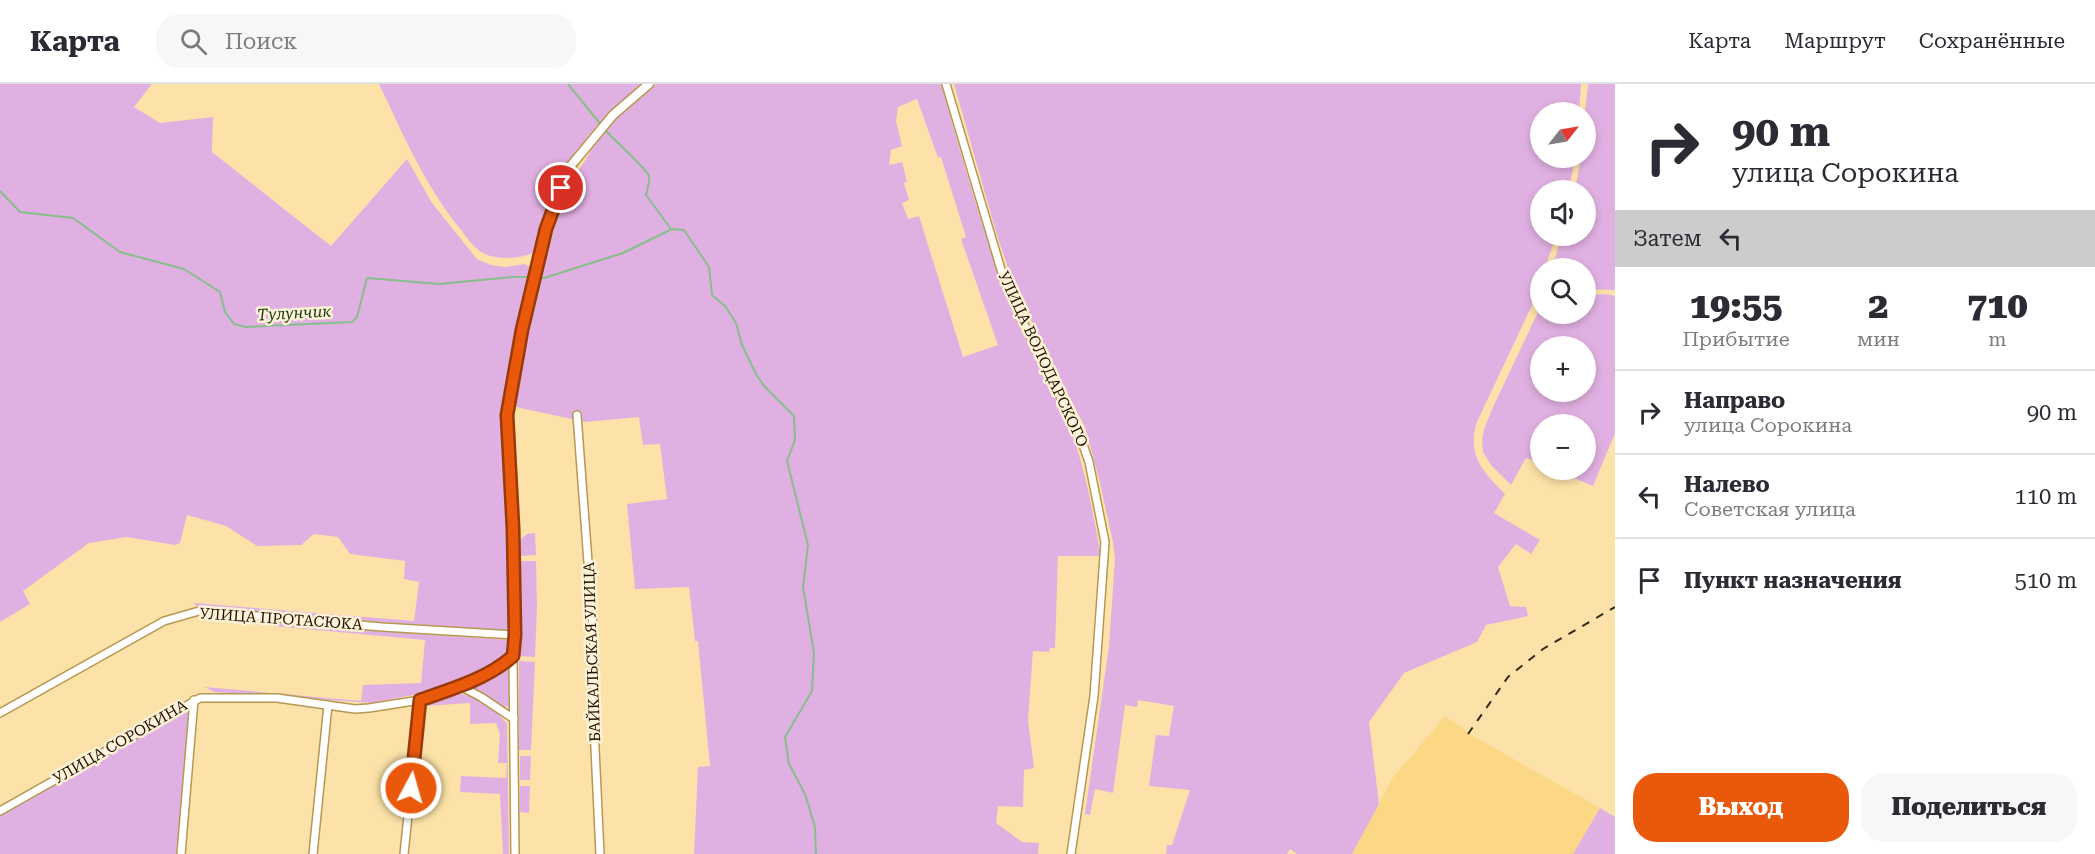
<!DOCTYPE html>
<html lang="ru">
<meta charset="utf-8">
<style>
:root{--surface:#fff;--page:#f7f7f7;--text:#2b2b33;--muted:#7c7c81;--line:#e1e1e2;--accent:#ea580c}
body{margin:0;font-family:"Roboto Serif",serif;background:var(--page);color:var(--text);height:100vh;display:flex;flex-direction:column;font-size:22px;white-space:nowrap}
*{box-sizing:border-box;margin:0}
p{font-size:20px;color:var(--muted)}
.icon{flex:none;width:33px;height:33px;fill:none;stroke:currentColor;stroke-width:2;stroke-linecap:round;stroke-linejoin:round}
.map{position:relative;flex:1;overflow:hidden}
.side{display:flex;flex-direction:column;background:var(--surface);width:480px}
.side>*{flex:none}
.top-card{background:#fff;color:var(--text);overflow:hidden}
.needle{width:39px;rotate:59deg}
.buttons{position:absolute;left:1530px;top:18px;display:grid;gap:12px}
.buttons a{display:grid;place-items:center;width:66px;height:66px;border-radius:50%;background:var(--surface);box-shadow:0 3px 9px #0003;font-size:30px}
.pin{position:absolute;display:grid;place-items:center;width:51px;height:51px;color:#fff;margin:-26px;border:3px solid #fff;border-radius:50%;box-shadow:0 2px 6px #0007}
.me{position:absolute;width:66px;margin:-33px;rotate:6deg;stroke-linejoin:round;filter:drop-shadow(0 0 4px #0008)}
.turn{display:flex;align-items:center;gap:21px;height:126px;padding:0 18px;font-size:27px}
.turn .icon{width:78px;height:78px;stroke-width:2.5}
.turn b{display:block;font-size:42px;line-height:51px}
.then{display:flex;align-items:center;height:57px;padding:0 18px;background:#0003;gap:12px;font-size:22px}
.eta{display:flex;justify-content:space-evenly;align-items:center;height:102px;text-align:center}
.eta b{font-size:36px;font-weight:800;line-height:42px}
.cta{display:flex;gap:12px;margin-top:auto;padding:12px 18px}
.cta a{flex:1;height:69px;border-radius:24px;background:var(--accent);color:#fff;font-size:24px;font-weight:800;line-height:69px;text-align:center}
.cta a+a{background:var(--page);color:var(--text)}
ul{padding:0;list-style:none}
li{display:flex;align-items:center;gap:18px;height:84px;padding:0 18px;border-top:2px solid var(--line)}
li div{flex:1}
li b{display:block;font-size:22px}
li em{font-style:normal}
header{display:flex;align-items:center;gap:36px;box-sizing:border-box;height:84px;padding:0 30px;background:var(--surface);border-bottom:2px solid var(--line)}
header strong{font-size:28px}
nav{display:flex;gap:33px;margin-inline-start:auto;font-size:21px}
.search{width:420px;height:54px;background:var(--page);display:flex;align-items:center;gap:15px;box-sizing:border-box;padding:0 21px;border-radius:24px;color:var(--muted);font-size:22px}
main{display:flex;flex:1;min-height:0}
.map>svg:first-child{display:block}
</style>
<header>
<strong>Карта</strong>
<div class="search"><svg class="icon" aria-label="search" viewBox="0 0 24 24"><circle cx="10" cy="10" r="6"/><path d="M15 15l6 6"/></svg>Поиск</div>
<nav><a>Карта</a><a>Маршрут</a><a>Сохранённые</a></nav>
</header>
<main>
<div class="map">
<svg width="1615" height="770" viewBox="0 0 1615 770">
<rect width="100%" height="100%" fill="#fce2a8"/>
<path fill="#fcd785" d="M1445 632 1478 655 1600 724 1573 770H1352L1392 695Z"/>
<path fill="#e1b0e2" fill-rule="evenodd" d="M0 0H152L134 23 160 39 213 33 212 68 331 162 407 75 432 119 477 175 491 181 505 183 525 180 530 183 531 187 511 282 503 337 509 547 199 525 194 519 414 537 419 498 404 495 405 477 350 470 338 453 314 450 301 461 257 462 226 442 187 431 180 459 175 461 127 453 89 459 23 507 30 520 0 538Z
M379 0H642C604 32 578 57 557 103 547 124 542 148 533 169 521 175 495 176 483 169 474 164 467 154 461 146 425 102 403 50 379 0Z
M656 0H941C962 73 982 146 1009 217 1024 257 1048 293 1065 332 1084 376 1092 424 1101 472H1058L1055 564H1050L1049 568 1033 567 1028 636 1034 684 1024 686 1023 723 998 722 996 739 1022 758 1039 759 1038 770H694L698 683 710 682 698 557H695L689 503 635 505 627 420 667 415 660 360 643 361 639 333 585 338 516 323 522 282 545 175 566 107 592 65 616 34ZM917 15 938 74 941 73 966 153 961 155 998 261 963 273 919 132 908 135 902 119 909 116 904 99 907 98 902 78 889 81 891 66 902 62 896 37 898 23Z
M954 0H1581L1579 28H1540V74H1575L1569 106H1540V152H1556L1545 184H1540V198L1534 217 1476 340C1468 374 1483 387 1505 410L1494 429 1540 456 1531 470 1516 460 1498 483 1510 522 1526 523 1528 532 1486 541 1477 558 1404 589 1369 638 1379 720 1352 770H1297L1290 765 1287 770H1166L1167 761H1172L1190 706 1149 702 1156 651 1169 652 1174 622 1138 616 1137 623 1125 621 1113 709 1095 705 1090 731 1085 730 1109 562 1115 474 1113 458 1100 399 1085 343 1038 252 1011 193 996 148Z
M1588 0H1615V206L1586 205V184H1552L1562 152H1586V106H1575L1581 74H1586L1585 28Z
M1606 210 1615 212V349L1593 402 1555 386H1586V340H1540V379L1526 374 1511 401 1491 381 1483 368 1482 356 1484 345 1493 323 1539 226 1540 225V230H1586V212ZM1540 262H1586V308H1540Z
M535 449 536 471 519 472 520 456 527 450Z
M519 477H536L537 524 535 573 519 572 522 542Z
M213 531 342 545 510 556 509 565 503 576 467 597 434 607 372 619 214 608 205 603 361 617 363 601 421 599 425 556 207 536Z
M519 577 535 578 531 666H519Z
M507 584 510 587 509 622 504 623 471 604Z
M455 609C472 610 498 626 507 640L509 770H503L500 710 460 708 461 692 506 694 507 679H498L500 650 496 639 470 640V619L424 622 428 618Z
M191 623 176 770H0V731Z
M520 672H531L530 696H520Z
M520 702H530L529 729 520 728Z
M1600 724 1615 733V770H1573Z"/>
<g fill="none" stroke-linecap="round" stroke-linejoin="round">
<path stroke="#85bf89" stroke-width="2" d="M568 0 602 42
M605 46C614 56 646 84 649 92 650 98 647 106 646 111L671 145 684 146 709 183 712 211 725 222 736 239 742 261 756 290 764 302 794 332 795 356 787 377 808 461 803 503 814 569 812 607 785 653 789 680 805 710 815 743 816 770
M0 107 20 128 73 134 120 168 184 185 220 208 225 228 234 240 246 243 352 238 357 233 367 194 439 200 512 193H532
M538 194H544L623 169 670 146"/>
<defs>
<path id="minor" d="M946 0 1002 189 1020 232 1079 349 1089 378 1105 458 1094 612 1071 770
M507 331 513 444 515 551 513 572 515 770
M577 331 594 558V643L600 770
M460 602 481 613 514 635
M0 629 164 537 199 527 382 543 515 551
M0 727 200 614H277L355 625 369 624 420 616 460 602 502 581 513 572
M181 770 194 616
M313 770 328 621
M404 770 420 616"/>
<path id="tertiary" d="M507 331 522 246 546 145 569 84 613 31 649 0"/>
</defs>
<use href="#minor" stroke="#b79850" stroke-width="10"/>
<use href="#tertiary" stroke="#b79850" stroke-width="11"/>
<use href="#minor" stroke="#fff" stroke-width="7"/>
<use href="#tertiary" stroke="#fff" stroke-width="8"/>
<path stroke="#322712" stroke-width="2" stroke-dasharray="8 8" stroke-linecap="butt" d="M1468 650 1508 593 1543 565 1615 523"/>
</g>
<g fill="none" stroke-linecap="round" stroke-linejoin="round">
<defs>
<path id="route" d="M411 704 420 616C452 605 487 595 513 572L515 551 513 444 507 331 522 246 546 145 561 104"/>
</defs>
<use href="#route" stroke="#983908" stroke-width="15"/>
<use href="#route" stroke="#ea580c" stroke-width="10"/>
</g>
<g text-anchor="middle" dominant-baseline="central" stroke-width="5" stroke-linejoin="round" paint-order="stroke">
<g font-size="15" fill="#1a1100" stroke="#fef1d5">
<text transform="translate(1043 275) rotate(65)">УЛИЦА ВОЛОДАРСКОГО</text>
<text transform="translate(281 535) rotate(4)">УЛИЦА ПРОТАСЮКА</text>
<text transform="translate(592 568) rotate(-92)">БАЙКАЛЬСКАЯ УЛИЦА</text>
<text transform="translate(120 658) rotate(-30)">УЛИЦА СОРОКИНА</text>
</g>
<g font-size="16" font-style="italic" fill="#103a16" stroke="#fef1d5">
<text transform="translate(294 229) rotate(-3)">Тулунчик</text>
</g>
</g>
</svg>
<div class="buttons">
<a><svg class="needle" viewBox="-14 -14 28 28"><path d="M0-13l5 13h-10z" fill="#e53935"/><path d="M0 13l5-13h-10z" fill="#7c7c81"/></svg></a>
<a><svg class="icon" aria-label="sound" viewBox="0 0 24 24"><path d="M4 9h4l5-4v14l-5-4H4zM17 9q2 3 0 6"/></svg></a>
<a><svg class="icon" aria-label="search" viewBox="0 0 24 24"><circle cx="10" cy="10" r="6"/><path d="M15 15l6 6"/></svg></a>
<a>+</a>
<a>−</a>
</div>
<div class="pin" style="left:561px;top:104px;background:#d93025"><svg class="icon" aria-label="arrive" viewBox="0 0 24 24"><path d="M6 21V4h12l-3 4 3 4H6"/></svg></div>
<svg class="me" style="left:411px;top:704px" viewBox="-20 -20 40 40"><circle r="17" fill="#ea580c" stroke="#fff" stroke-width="3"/><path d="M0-11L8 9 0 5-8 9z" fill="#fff"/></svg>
</div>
<section class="side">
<div class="top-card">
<div class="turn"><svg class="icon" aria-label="right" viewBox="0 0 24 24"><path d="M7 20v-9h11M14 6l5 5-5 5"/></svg><div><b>90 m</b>улица Сорокина</div></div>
<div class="then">Затем<svg class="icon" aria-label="left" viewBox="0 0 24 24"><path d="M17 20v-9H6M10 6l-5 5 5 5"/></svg></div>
</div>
<div class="eta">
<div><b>19:55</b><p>Прибытие</p></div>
<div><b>2</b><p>мин</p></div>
<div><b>710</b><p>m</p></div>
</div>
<ul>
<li><svg class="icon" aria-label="right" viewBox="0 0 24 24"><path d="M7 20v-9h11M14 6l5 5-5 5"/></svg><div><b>Направо</b><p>улица Сорокина</p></div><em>90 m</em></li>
<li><svg class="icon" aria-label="left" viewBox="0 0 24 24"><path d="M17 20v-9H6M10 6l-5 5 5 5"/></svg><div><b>Налево</b><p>Советская улица</p></div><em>110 m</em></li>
<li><svg class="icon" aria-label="arrive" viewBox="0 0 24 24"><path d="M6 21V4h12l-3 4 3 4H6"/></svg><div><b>Пункт назначения</b></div><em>510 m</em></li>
</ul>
<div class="cta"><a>Выход</a><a>Поделиться</a></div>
</section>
</main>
